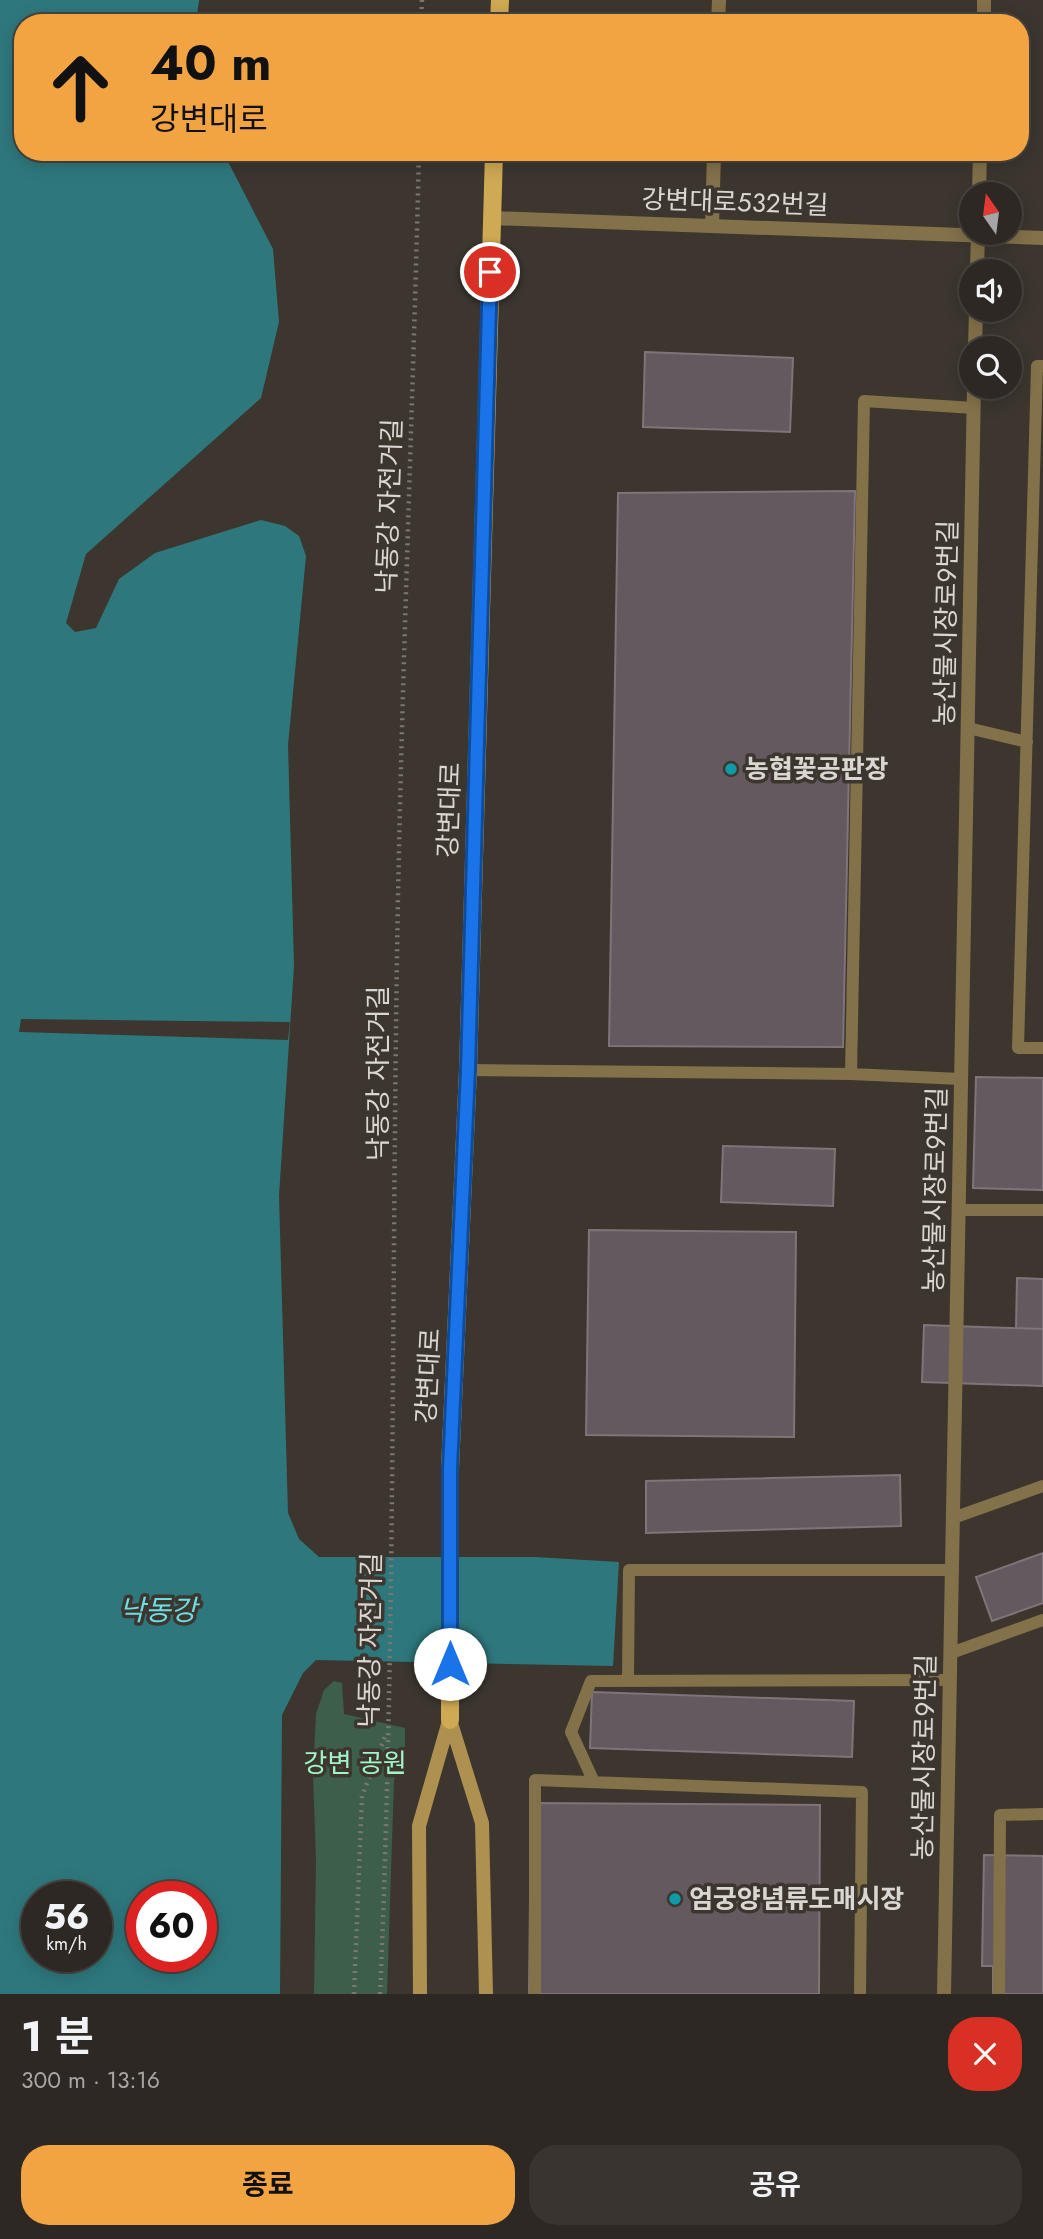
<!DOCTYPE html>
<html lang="ko">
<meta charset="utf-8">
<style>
:root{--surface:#2d2823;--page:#393430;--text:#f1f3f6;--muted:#a7a6a6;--line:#484441;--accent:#f3a442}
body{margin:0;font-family:Jost,"Noto Sans KR",sans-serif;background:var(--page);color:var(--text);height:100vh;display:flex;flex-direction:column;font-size:26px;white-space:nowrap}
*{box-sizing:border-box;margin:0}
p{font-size:23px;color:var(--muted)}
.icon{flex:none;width:38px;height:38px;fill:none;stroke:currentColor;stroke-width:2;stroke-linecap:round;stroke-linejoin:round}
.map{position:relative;height:1994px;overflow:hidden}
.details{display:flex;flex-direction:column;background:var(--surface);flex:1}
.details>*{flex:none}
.top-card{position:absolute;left:14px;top:14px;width:1015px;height:147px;border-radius:28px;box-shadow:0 4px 18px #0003,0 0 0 2px var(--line);background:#f3a442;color:#111;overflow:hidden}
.needle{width:46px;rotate:346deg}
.tools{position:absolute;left:959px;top:182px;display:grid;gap:14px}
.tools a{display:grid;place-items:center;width:63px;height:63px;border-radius:50%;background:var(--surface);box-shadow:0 4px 18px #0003,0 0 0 2px var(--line);font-size:35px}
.speed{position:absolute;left:21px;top:1881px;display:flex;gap:14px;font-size:35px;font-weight:700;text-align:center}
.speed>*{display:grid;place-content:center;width:91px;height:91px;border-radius:50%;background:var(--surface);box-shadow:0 4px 18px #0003,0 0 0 2px var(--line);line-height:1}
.speed small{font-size:18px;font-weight:400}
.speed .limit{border:10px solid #d22;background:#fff;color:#111}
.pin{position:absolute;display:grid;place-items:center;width:60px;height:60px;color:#fff;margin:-30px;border:4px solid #fff;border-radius:50%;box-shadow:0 2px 7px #0007}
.me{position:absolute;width:77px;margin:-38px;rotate:0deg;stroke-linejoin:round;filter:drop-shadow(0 0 5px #0008)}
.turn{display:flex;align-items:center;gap:24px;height:147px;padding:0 21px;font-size:32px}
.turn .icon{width:91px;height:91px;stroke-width:2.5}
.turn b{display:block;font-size:49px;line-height:60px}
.round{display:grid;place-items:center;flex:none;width:74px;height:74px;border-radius:28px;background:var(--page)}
.summary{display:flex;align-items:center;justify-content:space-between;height:119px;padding:0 21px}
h1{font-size:42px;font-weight:700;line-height:52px}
.cta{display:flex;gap:14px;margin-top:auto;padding:14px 21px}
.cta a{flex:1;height:80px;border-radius:28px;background:var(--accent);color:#111;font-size:28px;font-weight:700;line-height:80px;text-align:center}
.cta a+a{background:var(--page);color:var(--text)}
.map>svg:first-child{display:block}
</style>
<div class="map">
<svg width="1043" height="1994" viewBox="0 0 1043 1994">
<rect width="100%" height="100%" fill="#3c362f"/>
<path fill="#3e5e4c" d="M334 1681 342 1683 344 1714 405 1728V1770L396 1775 394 1780 387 1994H314L316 1861 313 1774 316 1714 324 1690Z"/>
<path fill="#2e787d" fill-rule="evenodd" d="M0 0H199L196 23H23V152H223L273 249 279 322 261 398 86 554 66 623 75 632 96 628 119 579 155 553 261 520 285 526 299 536 306 556 288 745 294 966 279 1196 288 1513 299 1539 319 1557H535L619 1562 613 1666 316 1660 303 1673 282 1715 280 1994H0ZM37 1897H96V1956H37ZM142 1897H201V1956H142Z"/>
<path fill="#3c362f" d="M21 1019 289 1022H290L288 1040 19 1032Z"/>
<path fill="#63595f" stroke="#7f747a" stroke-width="2" d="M645 352 793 358 790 432 643 427Z
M855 491 843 1047 609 1046 618 493Z
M976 1077 1043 1078V1190L973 1188Z
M723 1146 835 1149 833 1206 721 1202Z
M589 1230 796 1232 794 1437 586 1435Z
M1017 1278 1043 1279V1329L1016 1328Z
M924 1325 1043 1329V1386L922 1382Z
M900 1475 901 1526 646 1533V1481Z
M1043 1553V1603L992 1621 976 1577Z
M592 1692 854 1701 852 1757 590 1748Z
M531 1803 820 1805 819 1994H529Z
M984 1855 1043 1856V1994H993V1966H982Z"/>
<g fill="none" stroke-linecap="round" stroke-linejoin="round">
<path stroke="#7c7770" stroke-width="4.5" stroke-dasharray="2 5" stroke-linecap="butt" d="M421 23 422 0
M354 1994 362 1796 386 1734
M380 1994C394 1673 392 1352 396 1031 399 738 412 445 419 152"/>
<path stroke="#83714a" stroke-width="12" d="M1043 366H1037L1018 1048H1043
M968 728 1027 742
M468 1070 851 1074
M961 1079 851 1074 864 401 974 408
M959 1210H1043
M953 1518 1043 1486
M951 1653 1043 1620
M628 1679 629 1570H953
M594 1782 571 1732 591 1681 950 1680
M535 1994V1780L862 1792 860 1994
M999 1994 1000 1815 1043 1814"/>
<path stroke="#83714a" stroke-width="14" d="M718 23 719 0
M984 23V0
M979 194 980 152
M712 226 714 152
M977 271 978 233
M975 348 976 310
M944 1994 974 387"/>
<path stroke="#83714a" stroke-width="14" d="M491 218 1043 238"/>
<path stroke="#ae9151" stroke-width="14" d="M450 1720 482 1823 486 1994
M420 1994 419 1826 449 1721"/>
<path stroke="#cfa954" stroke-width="18" d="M499 23 500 0
M450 1720V1468L468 1070 494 152"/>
</g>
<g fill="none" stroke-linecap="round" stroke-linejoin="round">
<defs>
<path id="route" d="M450 1664V1468L468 1070 490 272"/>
</defs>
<use href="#route" stroke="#114b97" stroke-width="18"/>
<use href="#route" stroke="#1a73e8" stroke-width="12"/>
</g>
<g fill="#0f9aa8" stroke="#3c362f" stroke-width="2.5">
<circle cx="731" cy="769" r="7"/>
<circle cx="675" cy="1899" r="7"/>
</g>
<g text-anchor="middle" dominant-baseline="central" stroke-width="7" stroke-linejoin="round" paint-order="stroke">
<g font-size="26" fill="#dad6d1" stroke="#3c362f">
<text transform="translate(735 202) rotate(2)">강변대로532번길</text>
<text transform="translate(389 506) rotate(-88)">낙동강 자전거길</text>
<text transform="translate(946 623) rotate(-89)">농산물시장로9번길</text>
<text transform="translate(449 810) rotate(-88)">강변대로</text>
<text transform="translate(378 1073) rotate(-90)">낙동강 자전거길</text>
<text transform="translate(935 1190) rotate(-89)">농산물시장로9번길</text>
<text transform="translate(428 1376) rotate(-87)">강변대로</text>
<text transform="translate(370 1640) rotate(-89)">낙동강 자전거길</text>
<text transform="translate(924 1757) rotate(-89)">농산물시장로9번길</text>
</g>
<g font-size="26" font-weight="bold" fill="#dad6d1" stroke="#3c362f" text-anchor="start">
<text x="745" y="769">농협꽃공판장</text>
<text x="689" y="1899">엄궁양념류도매시장</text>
</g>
<g font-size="26" fill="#a1f4c7" stroke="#3c362f">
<text x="355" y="1763">강변 공원</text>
</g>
<g font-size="28" font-style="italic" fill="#6ddde4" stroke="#3c362f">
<text x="158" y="1610">낙동강</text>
</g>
</g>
</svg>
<div class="tools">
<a><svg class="needle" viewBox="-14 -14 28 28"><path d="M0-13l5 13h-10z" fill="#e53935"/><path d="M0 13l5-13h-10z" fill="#a7a6a6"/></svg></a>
<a><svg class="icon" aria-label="sound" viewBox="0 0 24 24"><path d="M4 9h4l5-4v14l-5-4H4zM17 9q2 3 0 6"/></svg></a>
<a><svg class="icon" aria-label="search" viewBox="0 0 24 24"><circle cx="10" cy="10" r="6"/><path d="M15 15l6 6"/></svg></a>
</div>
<div class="speed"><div>56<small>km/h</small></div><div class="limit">60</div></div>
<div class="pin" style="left:490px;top:272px;background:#d93025"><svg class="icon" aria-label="arrive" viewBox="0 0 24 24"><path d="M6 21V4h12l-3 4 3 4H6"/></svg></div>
<svg class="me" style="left:450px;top:1664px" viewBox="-20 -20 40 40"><circle r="19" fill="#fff"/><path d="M0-13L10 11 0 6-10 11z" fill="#1a73e8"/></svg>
<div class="top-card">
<div class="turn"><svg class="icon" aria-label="ahead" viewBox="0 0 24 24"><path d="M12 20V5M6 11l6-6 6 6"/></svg><div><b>40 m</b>강변대로</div></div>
</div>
</div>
<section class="details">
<div class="summary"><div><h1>1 분</h1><p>300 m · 13:16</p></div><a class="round" style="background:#d93025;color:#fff"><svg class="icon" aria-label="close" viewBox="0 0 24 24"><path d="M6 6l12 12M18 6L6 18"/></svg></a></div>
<div class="cta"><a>종료</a><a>공유</a></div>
</section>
